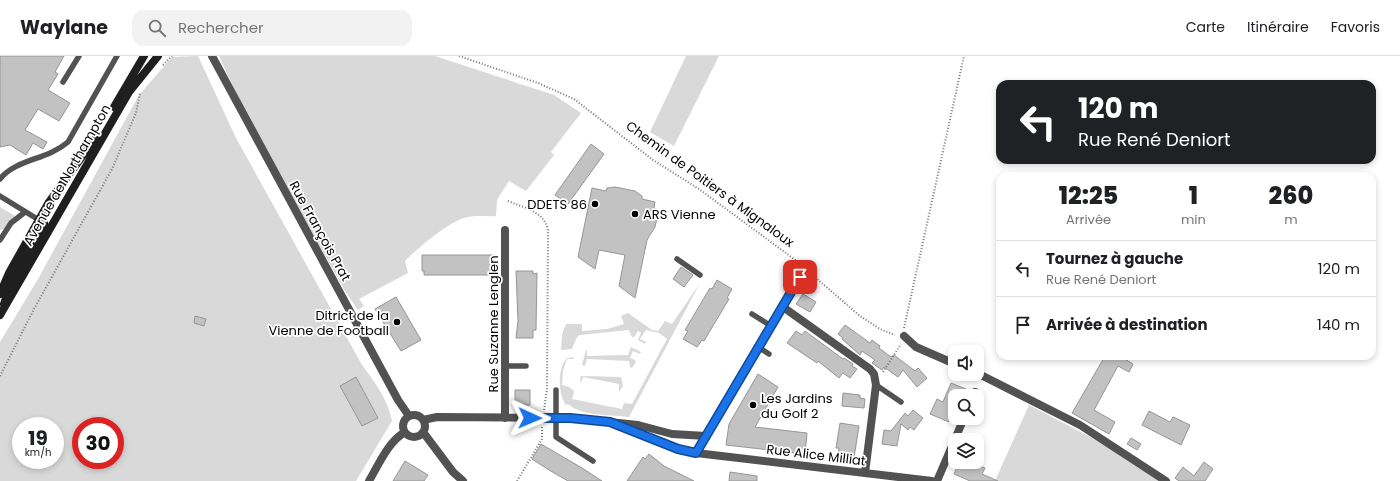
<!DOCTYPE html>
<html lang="fr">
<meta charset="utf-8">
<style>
:root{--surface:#fff;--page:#f2f2f2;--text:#202124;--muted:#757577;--line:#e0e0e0}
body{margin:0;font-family:Poppins,sans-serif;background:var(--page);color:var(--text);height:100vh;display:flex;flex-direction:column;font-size:15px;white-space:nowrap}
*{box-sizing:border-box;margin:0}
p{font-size:13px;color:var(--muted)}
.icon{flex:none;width:22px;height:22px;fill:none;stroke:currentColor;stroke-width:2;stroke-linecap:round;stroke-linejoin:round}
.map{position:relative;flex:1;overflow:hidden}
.panel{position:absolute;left:996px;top:116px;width:380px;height:188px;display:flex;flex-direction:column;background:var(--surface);border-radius:12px;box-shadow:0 2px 6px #0003}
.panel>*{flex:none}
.hud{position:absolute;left:996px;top:24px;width:380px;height:84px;border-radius:12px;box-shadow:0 2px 6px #0003;background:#202124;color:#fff;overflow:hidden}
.buttons{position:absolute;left:948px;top:289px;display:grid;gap:8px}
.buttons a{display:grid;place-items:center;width:36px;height:36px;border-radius:8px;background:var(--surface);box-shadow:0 2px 6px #0003;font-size:20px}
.speed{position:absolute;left:12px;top:361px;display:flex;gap:8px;font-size:20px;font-weight:700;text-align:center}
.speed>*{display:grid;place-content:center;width:52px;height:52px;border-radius:50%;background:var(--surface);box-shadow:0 2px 6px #0003;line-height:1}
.speed small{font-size:10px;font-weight:400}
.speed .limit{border:6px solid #d22;background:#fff;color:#111}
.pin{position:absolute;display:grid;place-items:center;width:34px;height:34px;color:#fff;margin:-17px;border-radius:8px;box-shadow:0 2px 6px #0006}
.me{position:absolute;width:44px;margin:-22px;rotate:91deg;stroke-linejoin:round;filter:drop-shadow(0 0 3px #0008)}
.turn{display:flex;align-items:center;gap:14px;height:84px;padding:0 16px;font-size:18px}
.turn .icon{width:52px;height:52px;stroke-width:2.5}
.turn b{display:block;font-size:28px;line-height:34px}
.eta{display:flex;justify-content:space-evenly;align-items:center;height:68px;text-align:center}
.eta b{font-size:24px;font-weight:800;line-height:28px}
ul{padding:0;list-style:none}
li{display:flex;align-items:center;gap:12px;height:56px;padding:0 16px;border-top:1px solid var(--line)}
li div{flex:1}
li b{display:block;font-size:15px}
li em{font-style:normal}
header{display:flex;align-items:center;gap:24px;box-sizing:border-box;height:56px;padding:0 20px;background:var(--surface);border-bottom:1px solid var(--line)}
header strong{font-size:19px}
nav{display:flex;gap:22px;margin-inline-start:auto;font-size:14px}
.search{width:280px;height:36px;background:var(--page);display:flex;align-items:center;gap:10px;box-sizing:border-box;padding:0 14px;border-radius:12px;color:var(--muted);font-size:15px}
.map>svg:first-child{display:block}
</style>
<header>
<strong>Waylane</strong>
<div class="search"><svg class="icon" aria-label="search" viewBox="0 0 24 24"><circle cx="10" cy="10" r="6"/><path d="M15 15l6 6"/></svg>Rechercher</div>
<nav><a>Carte</a><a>Itinéraire</a><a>Favoris</a></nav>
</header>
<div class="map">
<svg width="1400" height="425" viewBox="0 0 1400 425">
<rect width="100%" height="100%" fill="#fff"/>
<path fill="#d9d9d9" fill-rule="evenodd" d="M198 0 236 82 362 309C375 326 388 344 392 365L356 425H0V286L38 223 139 39 172 1ZM21 370H55V404H21ZM81 370H115V404H81Z
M219 0H435L554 39 581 57 551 96 554 99 526 135 509 125 497 144 496 160C487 161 477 159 468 161 450 164 418 192 405 205L408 217 359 243 364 250 358 254 345 235C302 158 255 81 219 0Z
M686 0H719L674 90 650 76Z
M0 151 15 160 4 173 0 174Z
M700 227 629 361C612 359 580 360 568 348L566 349C558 338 557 313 567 302L574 301 573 303H567L563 315 562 329 569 331 574 335 572 343 622 353 624 347 632 348 667 283 659 277 646 274 640 283 646 286 645 288 638 284 641 277 638 275 634 281H632L629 274 580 279 577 281 572 293 561 294 562 278 566 268H582V275L607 273 624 268 621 260 628 257 652 274 658 275 665 265 672 268Z
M631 291 641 296 640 298 633 295 630 302 635 304 636 306 632 312 630 311 629 305 587 303 585 310 582 309 586 294 587 295V300L628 299Z
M582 320 621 321 623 330 619 336V328L583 321 581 328 580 321Z
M1029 349 1098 385 1160 425H995Z"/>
<path fill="#c2c2c2" stroke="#969696" d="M0 0H64L55 16 58 18 48 34 70 47 59 65 38 53 25 74 47 86 43 93 33 87 26 99 10 89 0 91Z
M591 88 604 98 568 148 555 139Z
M615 131 635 135 642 140V143L655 146 654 152 659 154 655 171 647 184 635 242 619 230 625 199 599 194 595 213 578 201 592 132 606 135 607 132Z
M422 199H494V219H424V215H422Z
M681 211 693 219 684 231 673 223Z
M516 215H533V218L537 217 536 274H533V282H516L518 265Z
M717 224 732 233 727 242 729 243 704 285 702 284 697 291 683 283 688 275 685 274 710 232 712 233Z
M803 238 816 246 810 256 796 248Z
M396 241 421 284 401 295 375 253Z
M195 260 206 263 204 270 194 267Z
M845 269 870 287 872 284 880 290 879 292 891 301 894 299 915 315 918 312 927 322 917 331 903 314 898 321 884 311 882 314 872 307 875 304 862 295 860 299 842 283 843 282 838 278Z
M796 275 802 279 805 275 843 303 844 302 853 308 852 310 857 313 850 322 843 317 839 322 818 305 817 307 787 287Z
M1105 300H1120L1133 308 1129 316 1118 310 1094 354 1115 366 1109 378 1072 357Z
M758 318 778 331 755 371 807 377 805 398 726 389 729 368Z
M356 321 378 362 362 370 340 330Z
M951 327 966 333 963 340H955V347L949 366 930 358 937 343 943 346Z
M515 334H530V349H515Z
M843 337 860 339V342L865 343 864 352 842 350Z
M913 354 923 362 914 374 910 371 908 374 901 368 897 390 882 388 884 374 891 375 905 357 908 360Z
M1149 355 1170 366 1173 361 1190 369 1181 389 1142 369Z
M840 367 859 370 853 408 837 405 839 392H836Z
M1131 382 1141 388 1137 394 1127 388Z
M541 388 582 412 602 425H568L549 414 532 403Z
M649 398 664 410 694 425H627L643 401 645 403Z
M405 405 428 419 424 425H393Z
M964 406H976L975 408 985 412 982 418 998 425H970L954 418 958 409 962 411Z
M1204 406 1213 413 1205 425H1179L1175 422 1183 411 1194 420Z
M730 416 757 420V425H729Z"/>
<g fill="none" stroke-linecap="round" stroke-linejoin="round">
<path stroke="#747474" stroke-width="2" stroke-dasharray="1 2" stroke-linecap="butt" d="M459 0 538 27 574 43 653 104 699 133 794 203 860 260 880 273 895 279
M163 9 172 0
M508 145C524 152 544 155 548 174L547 333 544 354
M904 272 964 0
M883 316 901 288
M0 320 34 253 112 113 136 57 140 37
M517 425 542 383V370"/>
<path stroke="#525252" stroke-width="5.5" d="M63 26 79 0
M0 123C16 103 47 104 68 86L117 0
M0 140 39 164
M0 184 11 167 25 156
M677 203 700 219
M752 258 771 270
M758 291 769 298
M505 310H526
M876 329 901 346
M556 334V381L593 405"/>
<path stroke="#525252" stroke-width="8" d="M212 0 398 344 409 360
M783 251 870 313 874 318 876 329 865 417
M904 280 916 291 955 308
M977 317 1080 369 1166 425
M974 340 975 336
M403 370a11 11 0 1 1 22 0a11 11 0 1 1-22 0Z
M505 362V174
M423 364 437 361 570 362 638 369 672 378 706 380
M610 366 678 393 696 397 932 425
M423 376 453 416 463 425
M696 397 800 221
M369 425C379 408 388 386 405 376
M937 425 964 362"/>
<path stroke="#1f1f1f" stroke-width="8" d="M114 51 144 0
M0 238 9 217 49 146 95 83
M4 248 10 229 44 167
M0 259 129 36 158 0"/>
</g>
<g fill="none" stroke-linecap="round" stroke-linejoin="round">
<defs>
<path id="route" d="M530 362H570L610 366 678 393 696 397 800 221"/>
</defs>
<use href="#route" stroke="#114b97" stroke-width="10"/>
<use href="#route" stroke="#1a73e8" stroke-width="7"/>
</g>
<g fill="#000" stroke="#fff" stroke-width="1.5">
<circle cx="595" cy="148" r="4"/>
<circle cx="635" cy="158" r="4"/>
<circle cx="397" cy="266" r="4"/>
<circle cx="753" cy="349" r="4"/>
</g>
<g text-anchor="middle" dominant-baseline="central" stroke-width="3.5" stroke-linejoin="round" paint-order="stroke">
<g font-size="13" fill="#000" stroke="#fff">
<text transform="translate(67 119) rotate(-60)">Avenue de Northampton</text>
<text transform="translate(710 128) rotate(36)">Chemin de Poitiers à Mignaloux</text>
<text transform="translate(320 175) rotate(61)">Rue François Prat</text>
<text transform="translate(493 268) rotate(-90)">Rue Suzanne Lenglen</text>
<text transform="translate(816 399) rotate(7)">Rue Alice Milliat</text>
</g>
<g font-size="13" fill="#000" stroke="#fff" text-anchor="end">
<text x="587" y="148">DDETS 86</text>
<text x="643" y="158" text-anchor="start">ARS Vienne</text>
<text x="389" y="259">Ditrict de la<tspan x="389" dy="15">Vienne de Football</tspan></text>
<text x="761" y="342" text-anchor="start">Les Jardins<tspan x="761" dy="15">du Golf 2</tspan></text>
</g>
</g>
</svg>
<div class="buttons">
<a><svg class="icon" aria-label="sound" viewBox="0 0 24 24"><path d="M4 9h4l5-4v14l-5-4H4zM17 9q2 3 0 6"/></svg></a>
<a><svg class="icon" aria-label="search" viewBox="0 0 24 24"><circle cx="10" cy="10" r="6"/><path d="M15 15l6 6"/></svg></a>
<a><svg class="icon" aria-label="layers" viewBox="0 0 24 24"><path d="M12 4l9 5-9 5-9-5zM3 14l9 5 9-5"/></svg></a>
</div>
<div class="speed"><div>19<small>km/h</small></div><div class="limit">30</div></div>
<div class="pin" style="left:800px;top:221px;background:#d93025"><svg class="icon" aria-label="arrive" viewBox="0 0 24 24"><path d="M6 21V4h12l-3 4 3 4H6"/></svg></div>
<svg class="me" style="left:530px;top:362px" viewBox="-20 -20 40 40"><path d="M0-17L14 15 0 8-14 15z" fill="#1a73e8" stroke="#fff" stroke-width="4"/></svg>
<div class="hud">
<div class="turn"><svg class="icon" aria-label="left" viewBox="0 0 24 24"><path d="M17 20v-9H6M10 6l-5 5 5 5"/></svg><div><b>120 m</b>Rue René Deniort</div></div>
</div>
<section class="panel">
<div class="eta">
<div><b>12:25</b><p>Arrivée</p></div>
<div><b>1</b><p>min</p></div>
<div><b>260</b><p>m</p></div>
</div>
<ul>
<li><svg class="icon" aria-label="left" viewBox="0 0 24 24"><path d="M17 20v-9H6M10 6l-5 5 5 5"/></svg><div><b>Tournez à gauche</b><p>Rue René Deniort</p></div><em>120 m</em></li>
<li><svg class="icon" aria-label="arrive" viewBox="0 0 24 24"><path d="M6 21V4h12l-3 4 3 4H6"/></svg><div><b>Arrivée à destination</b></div><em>140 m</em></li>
</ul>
</section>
</div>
